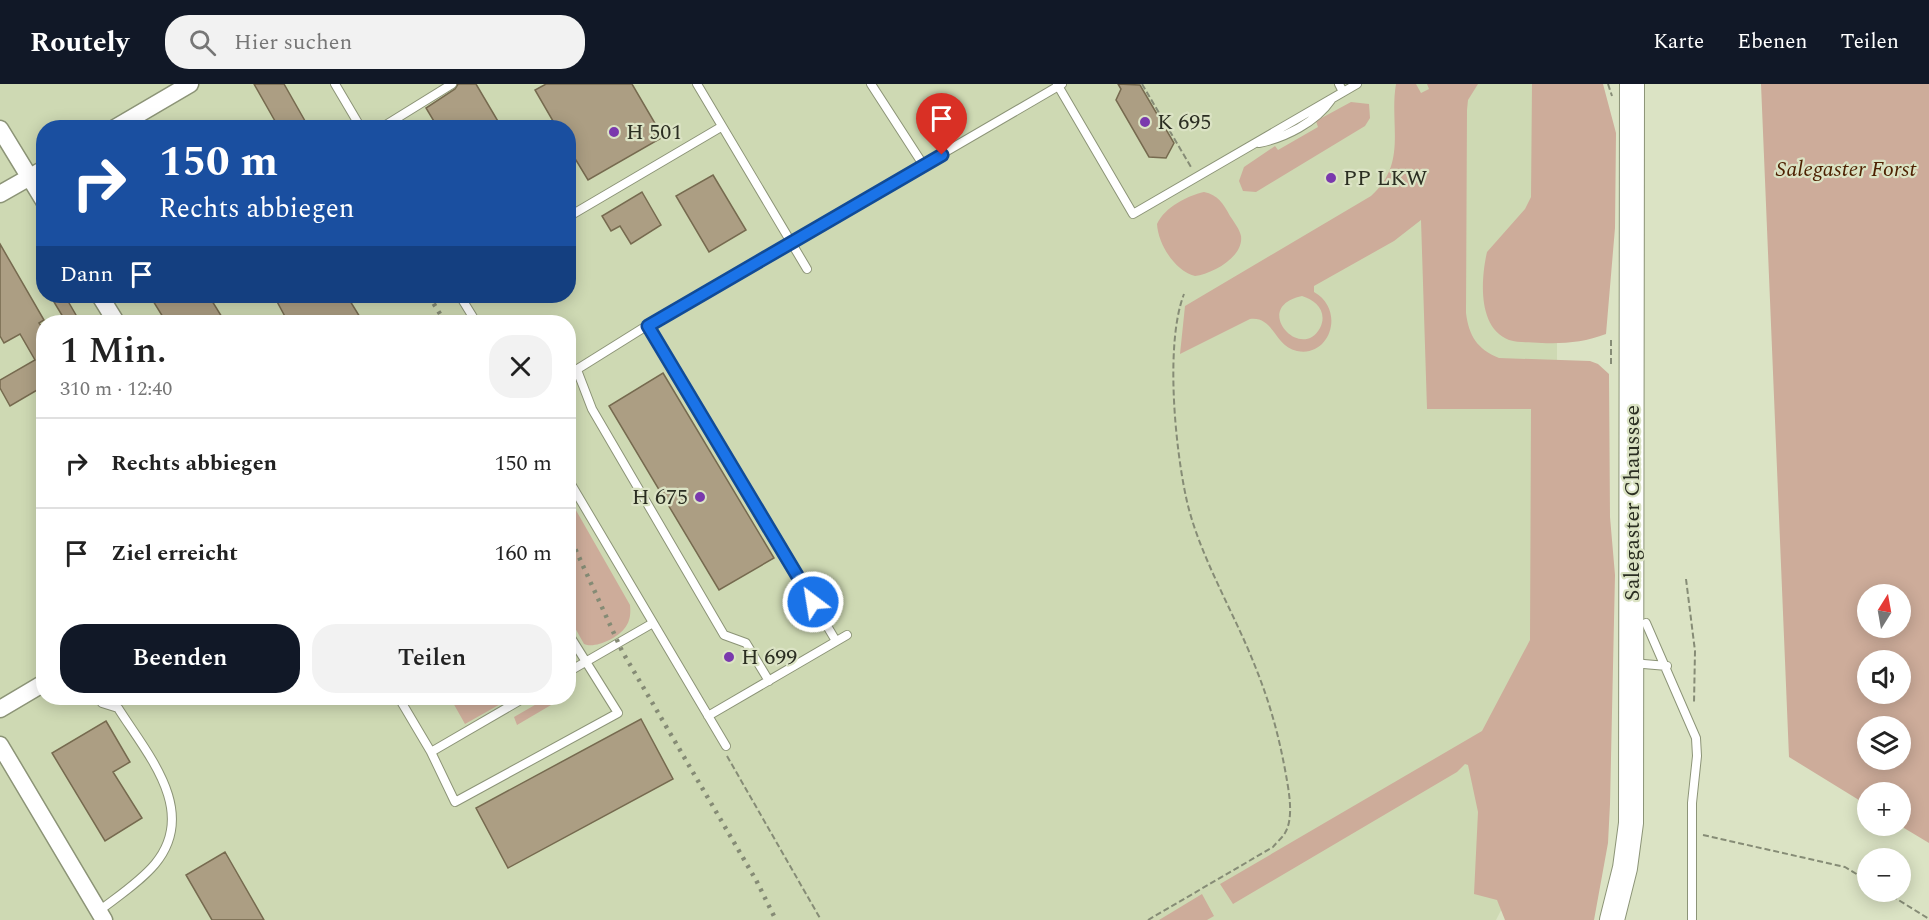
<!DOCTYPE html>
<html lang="de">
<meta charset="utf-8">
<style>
:root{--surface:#fff;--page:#f2f2f2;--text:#222;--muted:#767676;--line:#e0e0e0;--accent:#111827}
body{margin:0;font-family:Spectral,serif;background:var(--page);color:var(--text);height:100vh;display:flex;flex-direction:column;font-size:22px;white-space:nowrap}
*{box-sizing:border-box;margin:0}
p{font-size:20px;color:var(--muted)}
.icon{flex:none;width:33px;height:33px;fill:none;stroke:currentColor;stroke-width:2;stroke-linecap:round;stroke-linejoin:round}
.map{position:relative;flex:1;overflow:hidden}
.details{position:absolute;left:36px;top:231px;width:540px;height:390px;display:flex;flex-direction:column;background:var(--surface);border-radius:24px;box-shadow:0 3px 15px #0003}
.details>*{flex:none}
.guide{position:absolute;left:36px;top:36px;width:540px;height:183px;border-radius:24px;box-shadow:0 3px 15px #0003;background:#1a4fa0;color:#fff;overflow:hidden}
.needle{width:39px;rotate:11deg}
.fabs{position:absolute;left:1857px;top:500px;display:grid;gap:12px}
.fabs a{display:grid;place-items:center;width:54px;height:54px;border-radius:50%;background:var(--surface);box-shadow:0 3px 15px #0003;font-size:30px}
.pin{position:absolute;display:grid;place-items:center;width:51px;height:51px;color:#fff;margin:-62px -26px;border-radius:50% 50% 50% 0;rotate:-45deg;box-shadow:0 0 6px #0007}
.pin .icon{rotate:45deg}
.me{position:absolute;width:66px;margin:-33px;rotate:329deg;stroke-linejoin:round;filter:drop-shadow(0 0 4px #0008)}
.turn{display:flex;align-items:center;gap:21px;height:126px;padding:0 24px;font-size:27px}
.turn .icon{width:78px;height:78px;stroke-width:2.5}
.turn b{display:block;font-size:42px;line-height:51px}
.then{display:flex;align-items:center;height:57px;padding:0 24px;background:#0003;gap:12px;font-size:22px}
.round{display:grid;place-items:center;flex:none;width:63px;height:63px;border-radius:24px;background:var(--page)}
.overview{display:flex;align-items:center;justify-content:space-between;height:102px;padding:0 24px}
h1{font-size:36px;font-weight:600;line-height:45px}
.primary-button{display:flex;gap:12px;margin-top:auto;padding:12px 24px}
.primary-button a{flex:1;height:69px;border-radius:24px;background:var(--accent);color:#fff;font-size:24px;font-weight:600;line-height:69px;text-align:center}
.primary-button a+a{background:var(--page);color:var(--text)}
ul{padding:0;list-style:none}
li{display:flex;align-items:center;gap:18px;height:90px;padding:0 24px;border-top:2px solid var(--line)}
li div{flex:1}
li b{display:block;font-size:22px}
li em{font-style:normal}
header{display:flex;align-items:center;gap:36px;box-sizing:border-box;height:84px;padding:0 30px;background:var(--accent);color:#fff}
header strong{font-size:28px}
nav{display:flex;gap:33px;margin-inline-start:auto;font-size:21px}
.search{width:420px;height:54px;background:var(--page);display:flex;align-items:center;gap:15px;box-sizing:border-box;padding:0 21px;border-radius:24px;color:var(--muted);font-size:22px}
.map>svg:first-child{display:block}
</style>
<header>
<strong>Routely</strong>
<div class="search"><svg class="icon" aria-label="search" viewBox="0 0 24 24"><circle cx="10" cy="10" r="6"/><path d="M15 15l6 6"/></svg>Hier suchen</div>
<nav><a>Karte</a><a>Ebenen</a><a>Teilen</a></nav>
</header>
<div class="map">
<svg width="1929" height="836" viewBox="0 0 1929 836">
<rect width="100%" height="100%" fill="#dbe3c4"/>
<path fill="#ced9b3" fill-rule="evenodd" d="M0 0H1557V561L1548 735 1496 836H0ZM44 44H568V212H44ZM44 238H568V614H44Z"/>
<path fill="#cdac9a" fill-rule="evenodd" d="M1396 0H1416L1421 9 1429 5 1427 0H1478L1468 16 1467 26 1466 229C1469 252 1477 265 1499 274L1590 277 1598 280 1609 290 1610 433 1615 491 1610 720 1608 759 1594 836H1505L1497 816 1474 810 1478 728 1468 681 1465 680 1457 688 1233 820 1220 800 1482 647 1530 556 1531 325H1427L1421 136 1394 157 1314 202V208C1346 226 1330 274 1297 267 1274 262 1274 232 1250 235L1180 270 1185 222 1371 112C1408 79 1389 41 1396 0ZM1302 212C1316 216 1328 228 1320 244 1301 279 1250 223 1302 212Z
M1532 0H1603L1616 49 1615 144 1606 250C1585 258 1564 260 1542 259 1531 258 1519 259 1509 256 1477 244 1481 194 1487 168L1525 125 1531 113Z
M1761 0H1929V759L1899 741 1900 708H1868L1867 721 1789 673ZM1868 510H1900V543H1868ZM1868 576H1900V609H1868ZM1868 642H1900V675H1868Z
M1351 18 1369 20 1370 34 1365 42 1256 108 1243 107 1239 97 1244 83 1275 62 1278 66 1318 43 1316 37Z
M1204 108C1218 111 1223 119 1230 132 1234 138 1240 146 1241 152 1244 173 1212 190 1195 192 1175 187 1158 160 1157 140 1165 123 1187 112 1204 108Z
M569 414 630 521C631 530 630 538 624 545 617 554 595 565 584 560L569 533Z
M458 614H502L504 618 465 640 452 617Z
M547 614H563L517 641 514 633Z
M1202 810 1214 832 1207 836H1159Z"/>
<path fill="#ac9e83" stroke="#766a4f" stroke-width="1.5" d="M254 0H284L309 44H279Z
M458 0H476L502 44H438L426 24 455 5Z
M546 0H632L663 53 588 96 568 63V44H557L535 6Z
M1118 0 1140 1 1174 59 1166 74 1149 73 1116 16 1121 5Z
M713 91 746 146 709 168 676 112Z
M642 108 661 141 631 160 620 142 611 147 602 132Z
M0 160 44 236 39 239 44 246V302L10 322 0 304V296L35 276 20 250 4 259 0 252Z
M65 212 80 238H66L54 218Z
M150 212H209L225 238H166Z
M274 212H347L363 238H288Z
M663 289 774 474 719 506 609 322Z
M641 635 673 695 508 784 476 724Z
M106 637 130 678 113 688 142 734 105 757 52 669Z
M225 768 264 836H212L186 791Z"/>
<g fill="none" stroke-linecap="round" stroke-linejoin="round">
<defs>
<path id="lane" d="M335 0 361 44
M697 0 807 185
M871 0 924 82
M1057 0 1133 130 1357 0
M1339 0 1343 8
M381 44 452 0
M1259 59C1285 54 1316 38 1331 16
M568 133 721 43
M460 212 476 238
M648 241 836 557
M577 286 592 325 724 551 746 559 769 597
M568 291 648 241 1062 0
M568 395 726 662
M1646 539 1696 654 1697 672 1692 719V836
M1632 579 1667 582
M568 588 653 539
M98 614 102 619 118 624C147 670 199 727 155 780 140 798 117 813 99 827
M399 614 431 668 524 614
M708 632 847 551
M431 668 455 718 618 629 568 549"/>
<path id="street" d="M115 44 190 0
M0 45 44 117
M0 110 44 85
M100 212 116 238
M0 625 44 599
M0 661 104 836"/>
<path id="secondary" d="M1612 836 1625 784 1631 739 1632 0"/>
</defs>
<use href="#lane" stroke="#8c9477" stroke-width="10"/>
<use href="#street" stroke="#8c9477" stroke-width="19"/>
<use href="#secondary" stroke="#8c9477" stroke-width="26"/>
<path stroke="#868c76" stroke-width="2" stroke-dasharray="6 3" stroke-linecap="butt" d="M1142 0 1191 83
M1608 0 1612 12
M1611 280V253
M1686 495 1695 567 1694 619
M727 672 821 836
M1703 751 1845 783 1868 797
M1884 807 1929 835
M1148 836 1273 763C1276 759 1282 754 1285 749 1294 734 1289 708 1286 691 1279 652 1270 619 1255 582 1234 528 1198 470 1186 413 1175 362 1165 259 1184 210"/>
<use href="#lane" stroke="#fff" stroke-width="8"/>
<use href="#street" stroke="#fff" stroke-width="16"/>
<use href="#secondary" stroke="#fff" stroke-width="24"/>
<path stroke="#858b75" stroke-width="4.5" stroke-dasharray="3 6" stroke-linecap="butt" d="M429 212 445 238
M568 449 622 567 756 796 776 836"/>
</g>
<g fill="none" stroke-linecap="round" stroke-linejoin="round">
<defs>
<path id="route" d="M813 518 648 242 942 71"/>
</defs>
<use href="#route" stroke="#114b97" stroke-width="15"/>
<use href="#route" stroke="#1a73e8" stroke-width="10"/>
</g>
<g fill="#7a39ad" stroke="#dbe3c4" stroke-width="2">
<circle cx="1145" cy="38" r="6"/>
<circle cx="614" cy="48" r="6"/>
<circle cx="1331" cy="94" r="6"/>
<circle cx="700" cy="413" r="6"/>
<circle cx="729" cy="573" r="6"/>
</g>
<g text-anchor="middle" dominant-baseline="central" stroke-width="4.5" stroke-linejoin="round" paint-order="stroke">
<g font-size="22" fill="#2b2e22" stroke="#dbe3c4" text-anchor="start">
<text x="1157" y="38">K 695</text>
<text x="626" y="48">H 501</text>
<text x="1343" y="94">PP LKW</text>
<text x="688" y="413" text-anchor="end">H 675</text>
<text x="741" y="573">H 699</text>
</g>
<g font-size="22" font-style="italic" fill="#4d2000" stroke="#dbe3c4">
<text x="1846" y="85">Salegaster Forst</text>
</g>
<g font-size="22" fill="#2b2e22" stroke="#dbe3c4">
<text transform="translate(1632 419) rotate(-90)">Salegaster Chaussee</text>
</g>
</g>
</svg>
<div class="fabs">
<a><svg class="needle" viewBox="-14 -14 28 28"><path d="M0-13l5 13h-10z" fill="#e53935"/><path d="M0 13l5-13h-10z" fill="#767676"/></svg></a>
<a><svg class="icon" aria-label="sound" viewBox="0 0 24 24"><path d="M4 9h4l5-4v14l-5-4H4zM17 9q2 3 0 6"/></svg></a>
<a><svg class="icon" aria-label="layers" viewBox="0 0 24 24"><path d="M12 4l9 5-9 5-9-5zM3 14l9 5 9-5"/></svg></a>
<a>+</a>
<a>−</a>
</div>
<div class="pin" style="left:942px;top:71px;background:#d93025"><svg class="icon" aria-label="arrive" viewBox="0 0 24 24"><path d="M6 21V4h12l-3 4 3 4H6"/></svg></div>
<svg class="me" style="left:813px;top:518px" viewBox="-20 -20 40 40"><circle r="17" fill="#1a73e8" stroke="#fff" stroke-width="3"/><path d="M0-11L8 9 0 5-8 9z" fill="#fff"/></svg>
<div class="guide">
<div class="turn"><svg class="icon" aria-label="right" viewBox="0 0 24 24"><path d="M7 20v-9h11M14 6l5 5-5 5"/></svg><div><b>150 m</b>Rechts abbiegen</div></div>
<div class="then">Dann<svg class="icon" aria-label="arrive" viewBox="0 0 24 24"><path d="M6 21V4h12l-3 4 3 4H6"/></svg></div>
</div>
<section class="details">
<div class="overview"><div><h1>1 Min.</h1><p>310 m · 12:40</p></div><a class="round"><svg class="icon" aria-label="close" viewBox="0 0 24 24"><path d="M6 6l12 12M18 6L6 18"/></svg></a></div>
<ul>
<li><svg class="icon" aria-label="right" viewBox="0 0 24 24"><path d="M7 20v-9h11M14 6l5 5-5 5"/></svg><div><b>Rechts abbiegen</b></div><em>150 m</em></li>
<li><svg class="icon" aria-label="arrive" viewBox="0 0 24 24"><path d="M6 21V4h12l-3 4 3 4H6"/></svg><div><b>Ziel erreicht</b></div><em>160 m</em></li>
</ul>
<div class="primary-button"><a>Beenden</a><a>Teilen</a></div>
</section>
</div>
